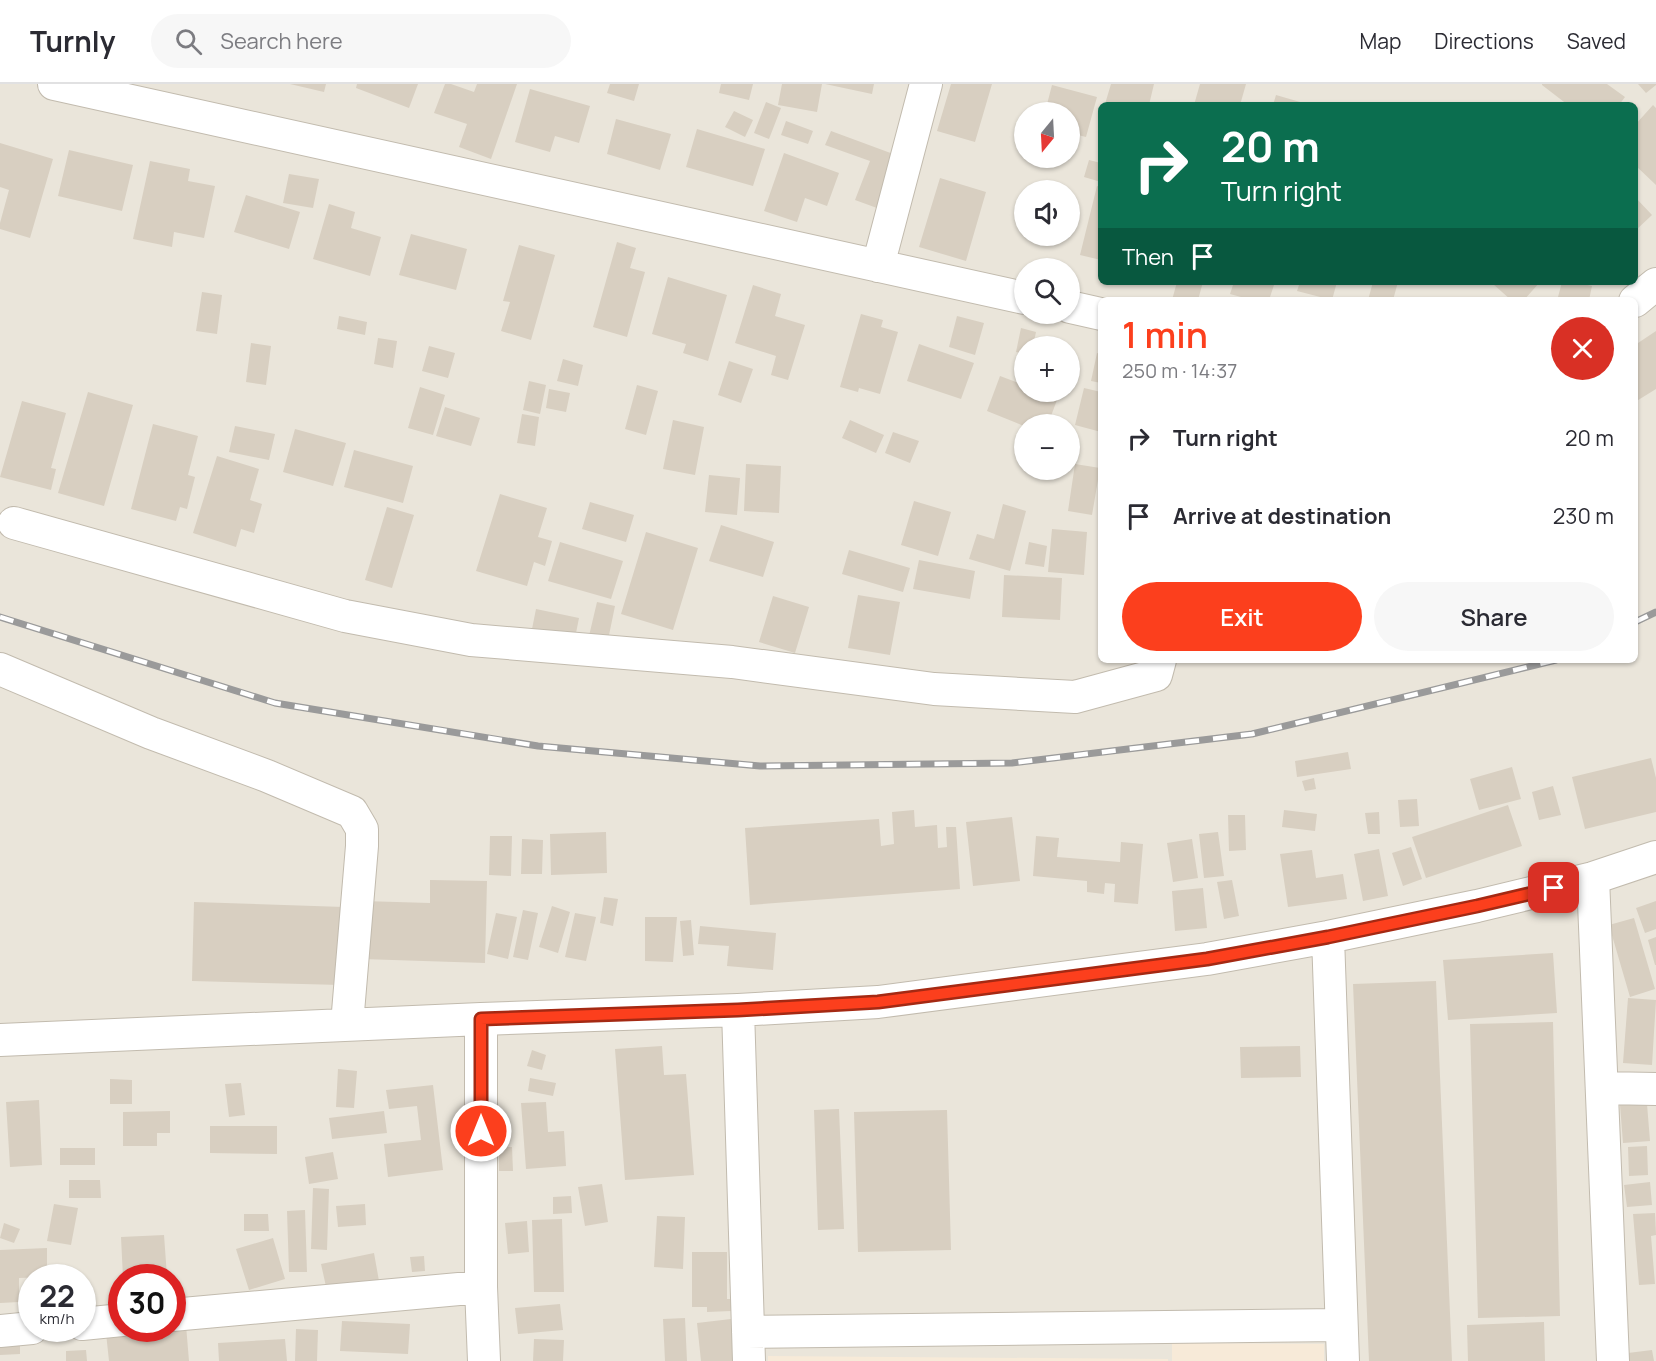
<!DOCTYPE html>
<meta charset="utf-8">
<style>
:root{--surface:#fff;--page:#f7f7f7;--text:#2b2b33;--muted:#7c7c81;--line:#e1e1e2;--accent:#fc3f1d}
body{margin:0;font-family:Manrope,sans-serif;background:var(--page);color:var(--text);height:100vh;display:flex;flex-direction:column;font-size:22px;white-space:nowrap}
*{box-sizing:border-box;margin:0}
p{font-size:20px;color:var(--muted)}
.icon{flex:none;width:33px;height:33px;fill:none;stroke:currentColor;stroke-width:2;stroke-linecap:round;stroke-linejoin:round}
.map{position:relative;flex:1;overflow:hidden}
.details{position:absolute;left:1098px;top:213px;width:540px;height:366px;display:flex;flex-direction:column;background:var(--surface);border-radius:9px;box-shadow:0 2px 4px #0004}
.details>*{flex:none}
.guide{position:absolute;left:1098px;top:18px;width:540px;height:183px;border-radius:9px;box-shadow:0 2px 4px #0004;background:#0b6e4f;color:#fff;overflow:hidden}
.needle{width:39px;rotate:198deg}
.tools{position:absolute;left:1014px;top:18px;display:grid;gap:12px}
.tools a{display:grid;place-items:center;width:66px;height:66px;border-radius:50%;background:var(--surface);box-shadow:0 2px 4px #0004;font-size:30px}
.speed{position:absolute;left:18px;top:1180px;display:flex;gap:12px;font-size:30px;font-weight:700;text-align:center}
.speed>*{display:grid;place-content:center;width:78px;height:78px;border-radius:50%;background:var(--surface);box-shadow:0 2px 4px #0004;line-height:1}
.speed small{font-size:15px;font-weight:400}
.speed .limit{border:9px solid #d22;background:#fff;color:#111}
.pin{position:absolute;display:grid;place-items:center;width:51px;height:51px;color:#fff;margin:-26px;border-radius:12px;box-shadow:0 3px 9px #0006}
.me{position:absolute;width:66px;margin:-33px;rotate:0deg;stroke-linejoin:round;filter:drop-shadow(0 0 4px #0008)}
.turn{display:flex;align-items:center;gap:21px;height:126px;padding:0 24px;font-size:27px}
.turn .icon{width:78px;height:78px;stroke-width:2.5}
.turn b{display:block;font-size:42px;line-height:51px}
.then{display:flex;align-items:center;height:57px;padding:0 24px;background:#0003;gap:12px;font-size:22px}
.round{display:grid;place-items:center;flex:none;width:63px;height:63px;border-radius:32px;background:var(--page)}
.overview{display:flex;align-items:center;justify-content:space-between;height:102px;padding:0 24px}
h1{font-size:36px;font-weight:600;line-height:45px;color:var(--accent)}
.primary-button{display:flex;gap:12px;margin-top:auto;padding:12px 24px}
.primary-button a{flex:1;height:69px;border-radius:36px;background:var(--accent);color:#fff;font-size:24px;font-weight:600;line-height:69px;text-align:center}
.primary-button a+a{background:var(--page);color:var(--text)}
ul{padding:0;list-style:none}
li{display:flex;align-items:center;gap:18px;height:78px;padding:0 24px}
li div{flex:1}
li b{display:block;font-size:22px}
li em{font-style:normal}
header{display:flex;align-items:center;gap:36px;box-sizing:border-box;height:84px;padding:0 30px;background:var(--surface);border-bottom:2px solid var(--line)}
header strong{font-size:28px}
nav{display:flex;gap:33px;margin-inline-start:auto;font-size:21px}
.search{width:420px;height:54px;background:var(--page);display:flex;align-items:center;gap:15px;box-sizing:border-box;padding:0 21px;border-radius:33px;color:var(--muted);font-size:22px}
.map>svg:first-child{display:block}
</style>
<header>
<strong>Turnly</strong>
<div class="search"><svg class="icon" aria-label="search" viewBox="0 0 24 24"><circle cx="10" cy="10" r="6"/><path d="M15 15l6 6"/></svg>Search here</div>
<nav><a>Map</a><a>Directions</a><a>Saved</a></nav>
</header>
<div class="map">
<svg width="1656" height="1277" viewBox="0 0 1656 1277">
<rect width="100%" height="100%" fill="#f6f3ec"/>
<path fill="#eae5da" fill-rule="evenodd" d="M0 0H1656V1277H0ZM1101 21H1635V198H1101ZM1024 28H1070V74H1024ZM1024 106H1070V152H1024ZM1024 184H1070V230H1024ZM1101 216H1635V576H1101ZM1024 262H1070V308H1024ZM1024 340H1070V386H1024ZM32 1194H82V1245H32ZM122 1194H172V1245H122Z"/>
<path fill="#f7ead8" d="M1172 1259 1324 1260V1277H1172Z
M768 1272 1168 1275V1277H768Z"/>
<path fill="#d8cfc1" d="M290 0H326L324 8Z
M357 0H418L409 24 356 4Z
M445 0H451L474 8 477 0H517L491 75 459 63 467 40 434 29Z
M610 0H639L634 17 607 9Z
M721 0H753L749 16 719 9Z
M782 0H822L817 28 778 21Z
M825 0H874L872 10Z
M951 0H992L975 58 937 47Z
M1111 0H1154L1149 21H1110L1105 20Z
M1200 0H1246L1240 21H1194Z
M1542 0H1607L1625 13 1619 21H1568L1542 1Z
M1638 0H1656V1L1646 9Z
M1052 1 1097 13 1086 53 1070 49V28H1045Z
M530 5 590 22 579 59 555 52 550 68 515 58Z
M1276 11 1307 20V21H1273Z
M766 18 781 24 769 55 754 49Z
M1653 21 1656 24V101L1635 81V41Z
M734 27 753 36 745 53 725 43Z
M616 35 671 50 660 86 607 70Z
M786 37 813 47 808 60 781 51Z
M697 45 765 65 753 102 686 83Z
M831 47 896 71 877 124 855 116 870 77 825 61Z
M0 59 53 75 30 154 0 145V139L9 106 0 103Z
M69 66 133 81 122 127 58 112Z
M784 69 839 89 827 122 805 114 797 138 764 127Z
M1089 76 1101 79V98L1084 93Z
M150 77 190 85 188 97 215 102 204 154 174 148 172 163 133 155Z
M289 90 319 95 313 124 283 119Z
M940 94 986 108 966 177 919 163Z
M1097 102 1101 103V176L1080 171Z
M246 111 300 128 289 165 234 148Z
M1635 113 1652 131 1635 147Z
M329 120 355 128 351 144 381 153 370 192 313 175Z
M411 150 467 165 456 206 399 191Z
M617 158 636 164 630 184 645 188 627 253 593 243Z
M519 161 555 171 531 256 501 247 510 218 503 217Z
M668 193 727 211 708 277 683 269 686 260 652 250Z
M1177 198H1203L1198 216H1172Z
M1234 198H1275L1269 216H1252L1230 210Z
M1300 198H1337L1332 216 1297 207Z
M1373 198H1398L1393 216H1368Z
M1495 198H1540L1524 216H1511L1493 200Z
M1562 198H1574L1592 202 1589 216H1572L1558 213Z
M753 201 781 210 775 232 805 241 788 296 771 291 776 272 735 259Z
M202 208 222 211 217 250 196 247Z
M861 230 883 236 881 243 898 248 880 310 859 304 858 308 840 303Z
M339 232 367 238 365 251 337 245Z
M957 232 984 239 975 271 949 263Z
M1021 244 1036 248 1033 262H1024V270L1016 268Z
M1656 247V305L1635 318V261Z
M378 254 397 257 393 284 374 280Z
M251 259 271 262 266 301 246 298Z
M919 260 974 279 961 315 907 297Z
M429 262 455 269 448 294 422 287Z
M1097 269 1101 270V299L1091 297Z
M563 275 583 281 578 302 557 297Z
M729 277 753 285 741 319 718 311Z
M1000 292 1024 301V308H1060L1048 340 1024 342 987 327Z
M529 297 546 301 540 330 523 326Z
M637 301 658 307 646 351 625 345Z
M420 303 445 311 433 351 408 344Z
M1084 304 1101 308V348L1075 341Z
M549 305 570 309 566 328 546 324Z
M88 308 133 321 104 422 58 409Z
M22 317 66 329 51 384 56 385 51 406 0 393Z
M445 323 480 334 471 362 436 352Z
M522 330 539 333 535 362 517 359Z
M673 336 704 343 695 391 663 385Z
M850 336 884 351 876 369 842 354Z
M153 340 198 352 188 391 195 393 187 425 180 423 176 437 131 425Z
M235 342 275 350 269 376 229 368Z
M295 345 346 359 333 402 283 388Z
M893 348 919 357 910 379 885 369Z
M354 366 413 382 403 419 344 403Z
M217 372 259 385 250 416 262 420 254 449 241 445 236 463 193 449Z
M746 380 781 382 779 429 744 427Z
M1075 380 1100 384 1092 431 1068 427Z
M709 391 740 394 737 431 705 428Z
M500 410 547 424 538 453 552 457 545 482 534 478 527 502 476 487Z
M914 417 951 428 938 472 901 461Z
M590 418 634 431 626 458 582 445Z
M1003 420 1026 427 1010 487 969 475 977 450 994 455Z
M387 423 414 431 392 504 365 496Z
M721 441 774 458 763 493 709 477Z
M1052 445 1087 448 1084 491 1048 488Z
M646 448 698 464 673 546 621 530Z
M560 458 623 477 611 515 548 497Z
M1029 458 1047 462 1044 483 1025 480Z
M849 466 910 484 903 508 842 490Z
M919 476 975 487 970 515 913 505Z
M1004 491 1062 494 1060 536 1002 533Z
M858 511 900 518 890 571 848 564Z
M773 512 809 523 795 569 759 558Z
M597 518 615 522 608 556 589 552Z
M536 525 579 534 574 559 531 550Z
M1348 668 1351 685 1297 693 1295 677Z
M1651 674 1656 694V728L1585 745 1572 693Z
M1512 683 1521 715 1479 726 1470 695Z
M1314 694 1316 705 1305 707 1302 697Z
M1553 702 1561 731 1539 736 1532 708Z
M1417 715 1419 742 1400 743 1398 716Z
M1508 721 1522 762 1426 794 1412 753Z
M914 726 915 743 937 741 938 764 947 763 946 743H956L960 805 750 821 745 744 879 735 881 762 894 760 892 728Z
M1284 726 1317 730 1315 747 1282 743Z
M1379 728 1380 750H1368L1365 729Z
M1228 731H1245L1246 766 1229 767Z
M1012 733 1020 797 973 802 966 738Z
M606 748 607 789 551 791 550 750Z
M1218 748 1224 792 1204 794 1199 750Z
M490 752H512L511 792 489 791Z
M1036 752 1059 754 1057 773 1120 778 1121 758 1143 760 1138 820 1114 818 1115 800 1105 799 1104 810 1087 808V797L1033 792Z
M522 755 543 756 542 790H521Z
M1192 755 1198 794 1173 798 1167 759Z
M1411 763 1422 795 1403 802 1392 769Z
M1379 765 1388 812 1363 817 1354 770Z
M1312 766 1316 794 1343 790 1347 815 1288 823 1280 770Z
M430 796 487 797 485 879 362 875 363 817 430 819Z
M1232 796 1239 832 1224 835 1217 798Z
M1203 804 1207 844 1175 847 1172 807Z
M604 813 618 815 613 842 600 839Z
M1656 817V845L1645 849 1636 824Z
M194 818 344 823 341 901 192 897Z
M552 822 570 828 558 869 539 863Z
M523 826 538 829 528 876 513 873Z
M496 829 517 833 508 875 487 870Z
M575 829 596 833 586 877 565 873Z
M645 833H677L673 878 645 877Z
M1634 834 1655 905 1630 913 1609 841Z
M691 836 694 871 683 872 680 837Z
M700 842 776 849 773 886 727 882 729 862 698 860Z
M1656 853V881H1655L1648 856Z
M1553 869 1557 929 1448 936 1443 876Z
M1436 897 1452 1277H1369L1353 900Z
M1628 914 1656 916 1652 981 1623 979Z
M1553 938 1560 1232 1478 1234 1470 940Z
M662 962 664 991 686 990 694 1091 625 1096 615 965Z
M1300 962 1301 993 1241 994 1240 963Z
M532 966 546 971 542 986 527 982Z
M338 985 357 987 354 1024 336 1023Z
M530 994 556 999 553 1012 528 1007Z
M110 995 132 996V1020H110Z
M241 999 245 1031 229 1033 225 1000Z
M433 1001 443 1086 388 1093 384 1060 421 1056 417 1022 389 1025 386 1006Z
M39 1016 42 1081 10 1083 6 1018Z
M546 1018 548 1048 564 1047 566 1082 526 1085 521 1019Z
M1647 1020 1650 1057 1623 1059 1620 1021Z
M839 1025 844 1145 818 1146 814 1026Z
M947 1026 951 1166 858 1168 854 1028Z
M170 1027V1049H157V1062H123V1028Z
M384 1027 387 1049 332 1055 329 1034Z
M210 1042H277V1070L210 1069Z
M1647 1062 1648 1091 1629 1092 1628 1063Z
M499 1063H512L513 1087H499Z
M60 1064H95V1081H60Z
M333 1068 338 1095 309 1100 305 1073Z
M69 1096H100L101 1114H69Z
M1650 1098 1652 1121 1627 1123 1624 1101Z
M602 1100 608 1138 585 1142 578 1103Z
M313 1104 329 1105 327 1166 311 1165Z
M571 1112 572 1129 553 1130V1113Z
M54 1120 78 1124 71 1161 47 1157Z
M365 1120 366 1141 338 1143 336 1122Z
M305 1126 307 1188H289L287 1127Z
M1655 1129 1656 1151 1651 1152 1655 1200 1639 1201 1633 1130Z
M244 1130H268L269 1147H244Z
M657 1132 685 1133 683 1185 654 1183Z
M562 1135 564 1208H534L532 1136Z
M527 1137 529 1168 508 1170 505 1139Z
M4 1139 20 1145 14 1159 0 1154Z
M164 1151 167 1192 123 1194 121 1153Z
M273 1154 285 1195 249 1206 236 1165Z
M47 1164V1193L19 1194V1218L0 1219V1166Z
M692 1168H727V1215H731V1227L707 1228V1223H692Z
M374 1169 379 1197 327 1207 321 1180Z
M424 1172 425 1187 412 1188 410 1173Z
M560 1220 563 1246 518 1250 515 1224Z
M685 1234 687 1277H665L663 1235Z
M731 1235 736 1277H701L697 1239Z
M342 1237 410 1240 408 1270 340 1267Z
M1544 1238 1545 1277H1468L1467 1241Z
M186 1241 189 1277H109L106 1249 172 1245Z
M296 1245 318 1246 317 1277H295Z
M285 1255 287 1277H219L218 1259Z
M534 1255 564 1256 563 1277H533Z
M20 1257V1270L0 1271V1258Z
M86 1266 87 1277H66V1267Z
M1652 1266 1654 1277H1629L1628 1269Z"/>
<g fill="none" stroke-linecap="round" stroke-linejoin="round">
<defs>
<path id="minor" d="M54 0 1024 214
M878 182 926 0
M1635 217 1656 200
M1070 223 1101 230
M14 439 345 532 471 556 732 578 934 605 1075 613 1156 591 1160 576
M0 585 151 649 267 692 352 728 362 745V762L347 940
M1593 794 1613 1277
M1328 853 1343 1277
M738 926 749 1277
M481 935V1203L484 1277
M0 956 481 935 738 926 878 918 1207 875 1328 853 1477 822 1593 794 1656 773
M1602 1004 1656 1005
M172 1231 481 1203
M82 1240 122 1236
M0 1247 32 1244
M748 1248 1341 1241"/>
</defs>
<use href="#minor" stroke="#c2bbae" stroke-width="34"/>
<use href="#minor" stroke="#fff" stroke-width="32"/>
<defs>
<path id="rail" d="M0 533 275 619 538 662 760 682 1012 679 1252 650 1556 576
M1635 538 1656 528"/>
</defs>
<use href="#rail" stroke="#9a9a9a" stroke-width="7"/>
<use href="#rail" stroke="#fff" stroke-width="4.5" stroke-dasharray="14" stroke-linecap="butt"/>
</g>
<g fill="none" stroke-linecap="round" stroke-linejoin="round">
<defs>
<path id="route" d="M481 1047V935L738 926 878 918 1207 875 1328 853 1477 822 1554 804"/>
</defs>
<use href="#route" stroke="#a42913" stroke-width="15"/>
<use href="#route" stroke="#fc3f1d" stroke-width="10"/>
</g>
</svg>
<div class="tools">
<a><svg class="needle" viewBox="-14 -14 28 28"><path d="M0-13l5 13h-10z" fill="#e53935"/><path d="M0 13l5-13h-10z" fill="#7c7c81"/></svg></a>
<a><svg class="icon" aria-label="sound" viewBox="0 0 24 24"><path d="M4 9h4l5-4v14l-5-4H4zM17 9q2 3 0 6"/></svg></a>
<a><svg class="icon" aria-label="search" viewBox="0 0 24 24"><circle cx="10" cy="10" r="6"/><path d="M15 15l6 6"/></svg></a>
<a>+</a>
<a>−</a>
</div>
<div class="speed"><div>22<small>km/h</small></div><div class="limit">30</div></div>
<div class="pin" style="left:1554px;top:804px;background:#d93025"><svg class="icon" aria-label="arrive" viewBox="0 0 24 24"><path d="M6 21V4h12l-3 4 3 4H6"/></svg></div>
<svg class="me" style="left:481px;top:1047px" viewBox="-20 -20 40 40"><circle r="17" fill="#fc3f1d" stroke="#fff" stroke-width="3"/><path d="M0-11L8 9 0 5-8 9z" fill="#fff"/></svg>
<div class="guide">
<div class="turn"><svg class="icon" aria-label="right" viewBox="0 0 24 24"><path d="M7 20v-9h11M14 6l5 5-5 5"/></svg><div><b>20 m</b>Turn right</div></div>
<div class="then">Then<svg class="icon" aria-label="arrive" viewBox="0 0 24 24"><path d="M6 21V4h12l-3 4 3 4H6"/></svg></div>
</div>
<section class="details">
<div class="overview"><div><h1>1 min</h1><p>250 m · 14:37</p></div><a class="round" style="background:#d93025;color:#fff"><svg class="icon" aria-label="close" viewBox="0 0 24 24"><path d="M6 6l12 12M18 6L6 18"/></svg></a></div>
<ul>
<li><svg class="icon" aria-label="right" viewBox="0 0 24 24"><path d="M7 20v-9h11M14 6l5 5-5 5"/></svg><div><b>Turn right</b></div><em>20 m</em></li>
<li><svg class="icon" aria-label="arrive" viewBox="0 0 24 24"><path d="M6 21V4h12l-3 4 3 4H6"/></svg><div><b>Arrive at destination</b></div><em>230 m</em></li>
</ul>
<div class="primary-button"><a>Exit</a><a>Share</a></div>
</section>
</div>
